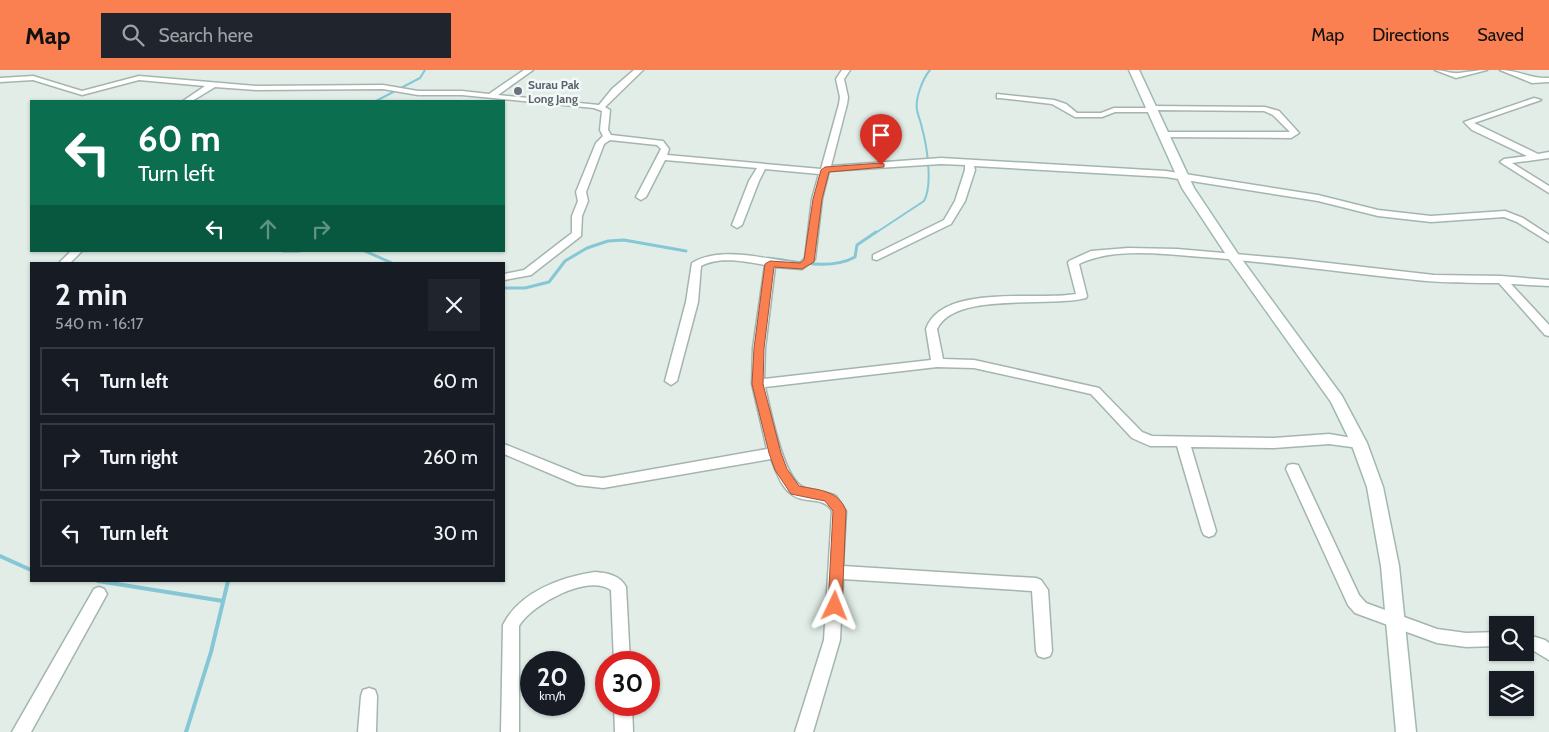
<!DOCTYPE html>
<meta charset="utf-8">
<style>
:root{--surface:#171b24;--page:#20242c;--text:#f1f3f6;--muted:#9ea1a6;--line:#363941;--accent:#fa8052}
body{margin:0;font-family:Cabin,sans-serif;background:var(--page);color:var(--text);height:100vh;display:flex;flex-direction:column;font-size:19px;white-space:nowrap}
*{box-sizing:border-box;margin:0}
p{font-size:16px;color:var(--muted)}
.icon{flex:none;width:28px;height:28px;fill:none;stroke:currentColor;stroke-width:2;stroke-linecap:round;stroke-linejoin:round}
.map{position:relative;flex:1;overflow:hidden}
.panel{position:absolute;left:30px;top:192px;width:475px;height:320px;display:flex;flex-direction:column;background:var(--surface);border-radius:0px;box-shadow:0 1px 4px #0004}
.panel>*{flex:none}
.top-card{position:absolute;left:30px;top:30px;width:475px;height:152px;border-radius:0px;box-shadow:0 1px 4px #0004;background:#0b6e4f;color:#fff;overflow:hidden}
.fabs{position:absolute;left:1489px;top:546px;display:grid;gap:10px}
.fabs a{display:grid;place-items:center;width:45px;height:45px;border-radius:0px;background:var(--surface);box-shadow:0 1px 4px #0004;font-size:25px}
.speed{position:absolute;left:520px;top:581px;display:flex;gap:10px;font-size:25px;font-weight:700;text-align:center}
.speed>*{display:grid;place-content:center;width:65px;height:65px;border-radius:50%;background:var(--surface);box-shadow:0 1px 4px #0004;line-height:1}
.speed small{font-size:12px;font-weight:400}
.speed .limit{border:8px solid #d22;background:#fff;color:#111}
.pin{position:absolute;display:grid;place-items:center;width:42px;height:42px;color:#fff;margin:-51px -21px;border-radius:50% 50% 50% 0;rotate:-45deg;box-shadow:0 0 5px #0007}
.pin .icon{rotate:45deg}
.me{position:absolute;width:55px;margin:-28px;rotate:2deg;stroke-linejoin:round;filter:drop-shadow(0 0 4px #0008)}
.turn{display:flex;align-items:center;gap:18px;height:105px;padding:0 25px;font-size:22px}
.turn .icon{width:65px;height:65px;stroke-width:2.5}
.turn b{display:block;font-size:35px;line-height:42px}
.lanes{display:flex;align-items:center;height:48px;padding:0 25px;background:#0003;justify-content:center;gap:25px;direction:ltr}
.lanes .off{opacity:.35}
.round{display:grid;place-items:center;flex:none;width:52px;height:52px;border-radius:0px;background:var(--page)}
.overview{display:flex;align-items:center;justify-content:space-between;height:85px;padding:0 25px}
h1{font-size:30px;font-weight:800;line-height:38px}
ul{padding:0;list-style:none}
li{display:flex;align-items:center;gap:15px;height:68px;margin:0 10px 8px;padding:0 15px;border:2px solid var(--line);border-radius:0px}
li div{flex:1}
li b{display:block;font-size:19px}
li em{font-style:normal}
header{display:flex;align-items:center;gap:30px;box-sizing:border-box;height:70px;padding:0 25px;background:var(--accent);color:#111}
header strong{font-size:24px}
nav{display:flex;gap:28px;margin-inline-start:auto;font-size:18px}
.search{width:350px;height:45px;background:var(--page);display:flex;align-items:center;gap:12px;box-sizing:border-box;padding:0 18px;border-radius:0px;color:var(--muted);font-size:19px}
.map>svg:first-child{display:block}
</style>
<header>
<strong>Map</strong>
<div class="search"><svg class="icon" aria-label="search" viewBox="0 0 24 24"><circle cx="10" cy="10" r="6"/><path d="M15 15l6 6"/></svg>Search here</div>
<nav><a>Map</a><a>Directions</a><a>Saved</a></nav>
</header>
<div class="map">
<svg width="1549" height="662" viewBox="0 0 1549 662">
<rect width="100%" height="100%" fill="#e2ede8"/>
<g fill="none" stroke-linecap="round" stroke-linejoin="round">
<path stroke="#86c7d5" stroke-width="2" d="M376 31 420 8 425 0
M874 164 924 131C933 115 927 76 922 58 921 52 918 46 917 40 915 28 923 8 930 0"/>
<path stroke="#86c7d5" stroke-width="3" d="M283 181H299
M365 181 394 194
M768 188C795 191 830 201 855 187L857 175 876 162
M504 218H525L549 212 565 191 587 178 608 171 624 170 686 181"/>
<path stroke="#86c7d5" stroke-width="4" d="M0 486 31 500
M98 511 223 531
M186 662 211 582 228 511"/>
<defs>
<path id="street" d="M524 0H533L498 25 599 35 612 19 634 0H643L605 37 610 40 608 60 611 65 663 71 669 79 667 85 821 99 839 34 840 27 836 9 842 0H850L844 9 848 27 847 34 831 96 941 88 1166 101 1318 125 1378 140 1431 146 1505 141 1523 148 1549 165V172L1517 152 1504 147 1431 152 1378 146 1318 131 1166 107 974 96 975 100 965 131 951 154 877 190 873 189V185L944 150 955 131 965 100V95L941 94 829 101 822 129 815 189 802 199 775 197 765 278 764 309 931 290 926 259C942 213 1038 231 1076 224L1068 193 1069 191 1091 181 1128 178 1177 179 1293 189 1434 205 1501 206 1549 210V216L1511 214 1549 255V266L1545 265 1499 213C1471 213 1444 213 1416 210 1344 203 1273 192 1202 187 1163 184 1114 177 1079 194L1087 226 1086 228C1048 238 955 221 937 259L943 289 974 290 1099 318 1142 362 1152 366 1274 368 1329 364 1364 370 1366 373 1364 376 1359 378 1329 374 1274 378 1191 377 1216 461 1214 465 1209 467 1204 465 1202 461 1177 376H1150L1132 368 1091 324 974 298 937 297 765 317C770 338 783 408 803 417 813 422 825 421 836 426L846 441 843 496 1036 508 1041 510 1048 520 1052 581 1050 586 1044 588 1038 586 1036 581 1032 521 843 509 840 570 813 662H795L824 570 832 441C824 425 802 435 790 423 780 415 776 400 771 389L603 418 577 415 504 384V374L583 406 603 408 767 379 752 314 753 278 765 195C745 191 719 186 701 196L698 232 677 311 671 315 665 311 686 232 692 193C722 175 767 190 800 193L805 188 812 129 819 104 765 99 759 111 742 155 737 158 732 155 749 111 757 98 665 90 646 127 641 130 636 127 661 79 657 75 610 70 604 74 586 122 588 131 582 146 581 166 531 205 504 210V204L524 200 572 163V146L578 131 576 122 596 73 603 66 600 60 602 41 594 38 462 25H418L383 19 257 20 215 17 192 31H183L205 16 139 10 82 25 33 10 0 12V8L33 6 82 21 139 6 257 16 383 15 418 21H462L489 24Z
M1435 0C1443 0 1452 4 1459 3 1468 2 1477 0 1487 0L1456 8Z
M1500 0C1518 0 1531 9 1549 8V12L1532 13Z
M997 24 1054 30 1066 34 1077 43H1101L1114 38H1147L1151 36 1265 37 1279 41 1299 63 1291 68 1162 67 1158 64 1159 62H1290L1273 45 1264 41 1156 40 1152 42H1115L1102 47H1075L1052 34 1000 28H997Z
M1534 28 1541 30 1474 53 1538 84 1549 82V88L1512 93 1549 116V123L1500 92 1504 89 1527 86 1472 60 1464 52Z
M71 181H82L69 194H58Z
M1293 394 1298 395 1300 399 1359 525 1366 533 1437 559 1466 563 1498 562V576L1466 577 1437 573 1355 543 1348 535 1286 399 1288 395Z
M595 502C607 503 620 505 626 517L630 592H614L611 520C588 503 531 535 519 556V662H501L503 555C519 522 561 507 595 502Z
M99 517 104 519 107 524 31 662H12L94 519Z
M1525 564 1545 570 1549 573V590L1534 581 1525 578Z
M369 618 375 620 377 626 376 662H358L361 626 363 620Z
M614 635H632L633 662H615Z"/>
<path id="secondary" d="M1129 0H1139L1194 118 1238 184 1342 326 1367 373 1383 417 1399 496 1416 662H1396L1381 496 1367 417 1351 373 1331 332 1229 189 1182 118Z"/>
</defs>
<use href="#street" stroke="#a4b5b0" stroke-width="3"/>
<use href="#secondary" stroke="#9fb9b1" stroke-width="3"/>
<use href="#street" fill="#fff" fill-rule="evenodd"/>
<use href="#secondary" fill="#fff" fill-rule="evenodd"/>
</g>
<path fill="#fa8052" stroke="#a25335" d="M881 93 884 94V97L829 102 822 129 814 192 802 199 774 197 764 278 763 314 781 383 787 399 799 416C818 420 839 420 846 441L842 536 840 541 835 543 830 541 828 536 833 441 825 431 791 424 775 400 769 383 752 314 754 278 765 194 770 191 800 193 804 190 813 129 821 100 825 97Z"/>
<circle fill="#6b7280" stroke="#f2f9f6" stroke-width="2" cx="518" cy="21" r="5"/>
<g text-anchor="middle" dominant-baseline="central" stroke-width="5" stroke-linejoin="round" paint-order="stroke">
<g font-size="12" font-weight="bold" fill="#5b616d" stroke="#f2f9f6" text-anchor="start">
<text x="528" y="14">Surau Pak<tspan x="528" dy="14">Long Jang</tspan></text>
</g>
</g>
</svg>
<div class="fabs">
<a><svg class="icon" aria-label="search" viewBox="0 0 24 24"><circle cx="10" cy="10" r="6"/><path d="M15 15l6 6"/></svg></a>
<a><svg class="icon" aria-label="layers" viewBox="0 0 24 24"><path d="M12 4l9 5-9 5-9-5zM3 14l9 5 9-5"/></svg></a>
</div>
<div class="speed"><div>20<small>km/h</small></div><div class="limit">30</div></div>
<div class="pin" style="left:881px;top:95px;background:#d93025"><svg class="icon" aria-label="arrive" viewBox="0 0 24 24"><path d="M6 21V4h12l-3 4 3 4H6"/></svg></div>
<svg class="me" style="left:835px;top:536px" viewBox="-20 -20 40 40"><path d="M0-17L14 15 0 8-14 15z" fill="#fa8052" stroke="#fff" stroke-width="4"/></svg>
<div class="top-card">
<div class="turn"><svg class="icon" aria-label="left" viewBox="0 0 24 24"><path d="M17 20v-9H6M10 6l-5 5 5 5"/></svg><div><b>60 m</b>Turn left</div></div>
<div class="lanes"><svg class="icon" aria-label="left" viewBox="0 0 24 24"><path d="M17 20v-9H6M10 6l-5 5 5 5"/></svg><svg class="icon off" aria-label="ahead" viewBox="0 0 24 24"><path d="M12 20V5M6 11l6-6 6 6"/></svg><svg class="icon off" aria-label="right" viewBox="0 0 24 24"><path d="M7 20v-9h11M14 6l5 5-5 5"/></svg></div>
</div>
<section class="panel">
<div class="overview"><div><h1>2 min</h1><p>540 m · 16:17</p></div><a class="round"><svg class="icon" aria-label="close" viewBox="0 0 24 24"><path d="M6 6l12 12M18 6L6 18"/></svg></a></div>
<ul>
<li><svg class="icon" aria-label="left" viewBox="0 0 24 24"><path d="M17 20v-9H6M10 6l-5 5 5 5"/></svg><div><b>Turn left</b></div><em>60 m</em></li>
<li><svg class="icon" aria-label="right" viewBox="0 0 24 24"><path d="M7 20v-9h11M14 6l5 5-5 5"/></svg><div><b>Turn right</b></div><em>260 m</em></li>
<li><svg class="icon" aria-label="left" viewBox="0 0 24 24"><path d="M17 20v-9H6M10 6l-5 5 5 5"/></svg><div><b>Turn left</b></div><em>30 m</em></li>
</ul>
</section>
</div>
